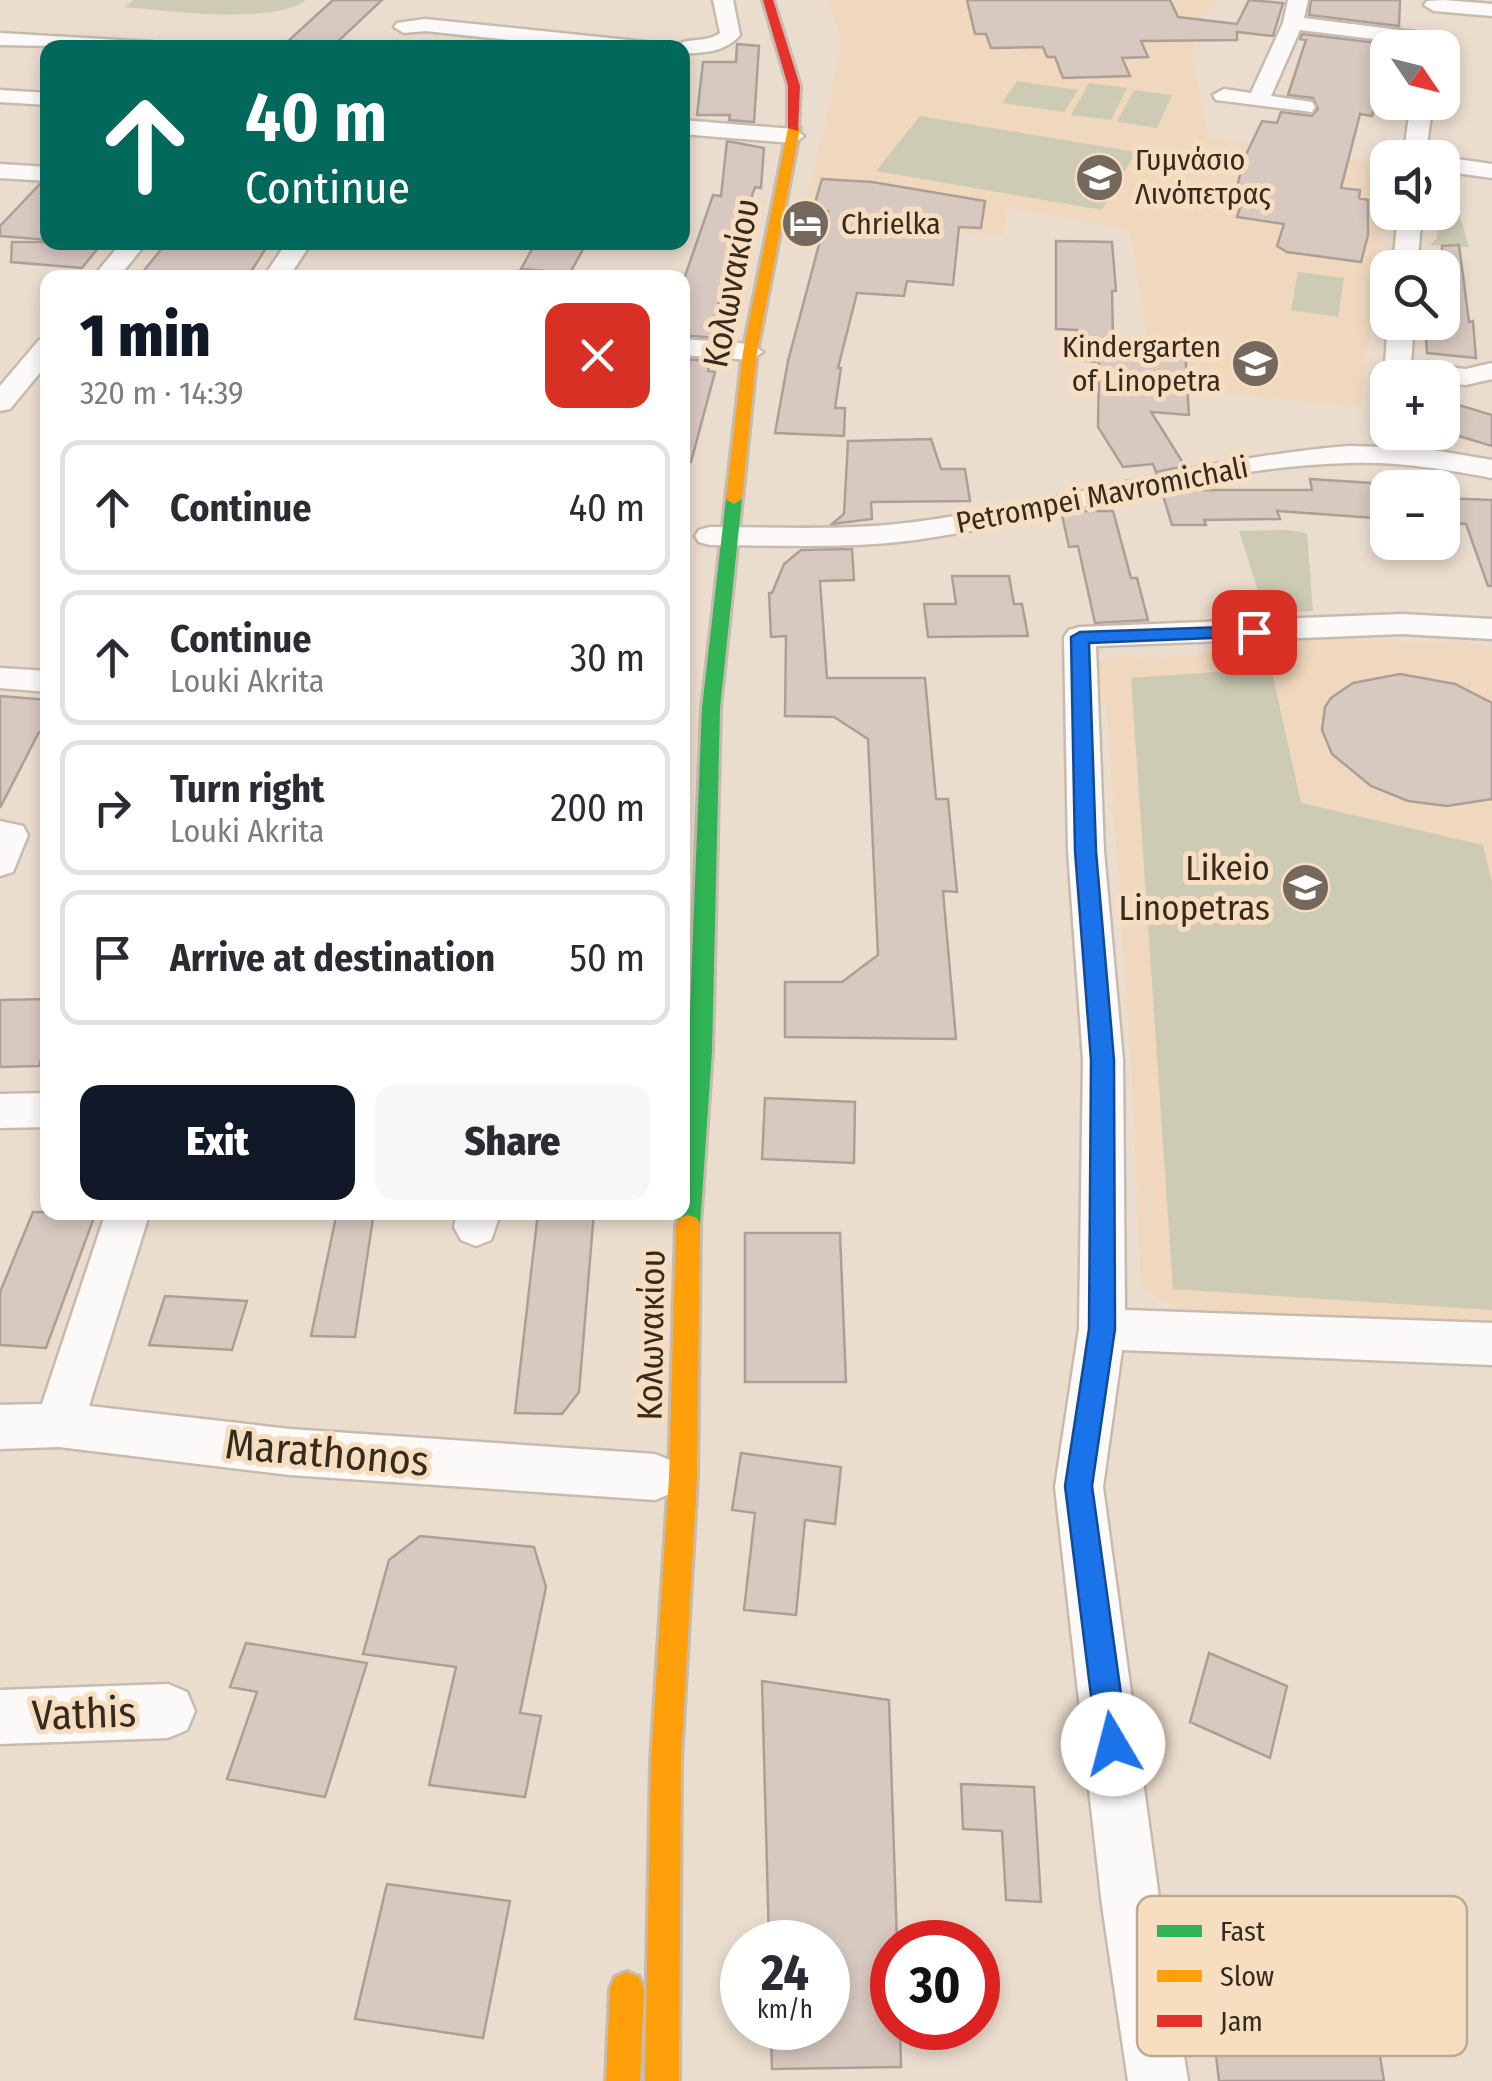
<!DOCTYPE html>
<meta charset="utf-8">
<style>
:root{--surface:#fff;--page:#f7f7f7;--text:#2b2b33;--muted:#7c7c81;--line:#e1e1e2;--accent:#111827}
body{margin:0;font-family:"Fira Sans Condensed",sans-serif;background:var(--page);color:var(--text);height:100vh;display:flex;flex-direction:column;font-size:38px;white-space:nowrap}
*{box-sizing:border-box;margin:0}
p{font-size:32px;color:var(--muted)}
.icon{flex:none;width:55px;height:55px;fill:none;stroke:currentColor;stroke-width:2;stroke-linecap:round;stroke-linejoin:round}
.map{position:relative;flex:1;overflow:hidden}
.drawer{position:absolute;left:40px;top:270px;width:650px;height:950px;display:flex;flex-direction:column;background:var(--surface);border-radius:20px;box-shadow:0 5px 15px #0003}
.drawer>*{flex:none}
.top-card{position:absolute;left:40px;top:40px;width:650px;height:210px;border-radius:20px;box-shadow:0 5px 15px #0003;background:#00695c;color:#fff;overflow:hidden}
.needle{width:65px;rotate:125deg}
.fabs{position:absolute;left:1370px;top:30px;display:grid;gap:20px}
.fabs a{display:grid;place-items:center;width:90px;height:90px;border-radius:20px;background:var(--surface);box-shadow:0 5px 15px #0003;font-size:50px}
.speed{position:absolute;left:720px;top:1920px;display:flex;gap:20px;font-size:50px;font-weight:700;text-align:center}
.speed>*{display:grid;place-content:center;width:130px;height:130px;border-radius:50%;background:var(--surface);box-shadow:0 5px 15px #0003;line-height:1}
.speed small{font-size:25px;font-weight:400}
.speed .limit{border:15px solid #d22;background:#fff;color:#111}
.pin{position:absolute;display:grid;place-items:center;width:85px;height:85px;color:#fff;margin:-42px;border-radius:20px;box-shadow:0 5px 15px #0006}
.me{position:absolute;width:110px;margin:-55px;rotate:352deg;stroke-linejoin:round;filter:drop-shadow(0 0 8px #0008)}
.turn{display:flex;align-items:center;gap:35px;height:210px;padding:0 40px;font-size:45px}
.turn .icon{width:130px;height:130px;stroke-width:2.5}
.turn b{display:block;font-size:70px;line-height:85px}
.round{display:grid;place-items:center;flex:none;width:105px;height:105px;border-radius:20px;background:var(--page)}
.headline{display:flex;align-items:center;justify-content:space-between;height:170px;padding:0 40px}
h1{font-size:60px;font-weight:800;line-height:75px;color:var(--accent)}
.action{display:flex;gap:20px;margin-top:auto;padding:20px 40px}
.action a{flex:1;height:115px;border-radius:20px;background:var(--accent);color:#fff;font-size:40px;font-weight:800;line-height:115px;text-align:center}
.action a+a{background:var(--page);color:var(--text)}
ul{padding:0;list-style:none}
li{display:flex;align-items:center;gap:30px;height:135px;margin:0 20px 15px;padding:0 20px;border:5px solid var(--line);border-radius:20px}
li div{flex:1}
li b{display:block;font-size:38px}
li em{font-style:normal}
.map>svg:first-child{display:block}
</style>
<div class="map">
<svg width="1492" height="2081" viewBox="0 0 1492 2081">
<rect width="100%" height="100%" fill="#ebddce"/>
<path fill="#efd8bd" d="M827 0H1219L1195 25 1193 57 1208 137 1387 163 1386 203 1361 407 1194 391 1188 383 1147 376 1146 328 1130 230 1008 208 1003 235 802 220 831 97 841 37Z
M1317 639 1461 642 1492 647V1329L1192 1317 1141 1288 1132 1079 1106 698 1093 688 1090 667 1103 659 1127 655 1152 659Z"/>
<path fill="#cdcbb3" d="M134 0H306C271 25 169 11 124 7Z
M1017 81 1078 90 1064 112 1002 103Z
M1089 83 1127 88 1111 120 1071 115Z
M1134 90 1172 95 1157 128 1117 122Z
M920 116 1136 152 1102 210 876 171Z
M1443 173H1447L1469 247 1430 245 1437 238V213L1442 212Z
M1298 272 1344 278 1338 317 1291 310Z
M1287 530 1307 533 1313 611 1265 613 1239 531Z
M1271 668 1301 803 1483 845 1492 883V1310L1173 1289 1131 678Z"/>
<path fill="#d7c8c0" stroke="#ac9f98" stroke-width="2.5" d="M333 0H382L332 47 286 43Z
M967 0H1170L1178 17 1237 24 1249 0 1283 3 1273 36 1237 32V40L1141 41 1148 57 1122 58 1130 76 1063 78 1055 57H1047L1043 47 991 48 986 34H975Z
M1311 0H1400L1399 26 1309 15Z
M1302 34 1395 45 1388 48 1372 116 1360 114 1341 188 1360 190 1359 198 1368 200V235L1361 262 1287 252 1277 246 1284 224 1237 217 1246 189 1237 188 1243 161 1262 121 1277 123 1281 112 1312 116 1318 109 1313 98 1288 95 1306 40 1300 39Z
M737 44 759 46 754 122 729 120 730 115H697L703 62H736Z
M727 141 764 148 761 188 755 187 733 251H736L713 320H718L715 338 682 335V285L713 195 721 196Z
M822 179 872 182 985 201 981 228 959 227 953 285 907 281 904 296 857 293 838 368H841L835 408H845L844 436 775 433 788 361 828 211 813 210Z
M40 184 48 185V240L0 236V226Z
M1056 241 1112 242 1116 291H1112L1113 340 1185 348 1189 415 1151 412 1185 466 1156 472 1153 464 1123 467 1098 427 1099 362 1077 360V330L1056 329Z
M12 242H103L82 268 11 262Z
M167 242H270L247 278H138Z
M536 242H587L570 273 521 269Z
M1459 245 1469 322 1473 321 1476 358 1427 353 1425 322H1442V246Z
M682 359 710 361 708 371 715 372 691 462 682 461Z
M1442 400 1492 415V446L1442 431Z
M931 439 941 469H965L970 501 871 502 872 519 832 524 844 514 848 441Z
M1310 479 1388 484V519L1277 511 1280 519 1204 520 1206 525H1172L1162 492 1196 485 1199 490H1312Z
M1442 498 1492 500V586H1488L1466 524 1442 523Z
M1077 511H1113L1131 578H1137L1148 620 1095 623 1078 546 1069 547 1062 515Z
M852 549 854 580 820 581 827 678H925L936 799H948L957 892 943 891 956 1039 785 1037V982H842L878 955 868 739 834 717 785 716 786 636 771 637 769 593H772L784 564 801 550Z
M952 576H1009L1014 604H1022L1028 636 928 637 924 604H956Z
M1400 674 1455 684 1492 703V799L1447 806 1408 801 1371 786 1332 754 1322 730 1325 707 1331 698 1353 683Z
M0 696 48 700V733L39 732 0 808Z
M48 999V1038L39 1066 0 1067V1000Z
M765 1098 855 1102 854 1163 762 1159Z
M33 1212H96L46 1348 0 1345V1292Z
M337 1212H374L355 1337 311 1336Z
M538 1212H594L579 1392 562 1414 515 1413Z
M745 1233H840L846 1382H745Z
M165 1296 247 1301 232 1350 149 1345Z
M741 1453 841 1467 835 1524 805 1520 796 1615 744 1610 755 1513 732 1510Z
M420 1536 534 1547 546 1587 520 1713 541 1716 525 1797 429 1785 456 1667 363 1654 389 1560Z
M246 1643 367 1663 325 1797 227 1779 257 1692 230 1687Z
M1209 1653 1287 1686 1270 1758 1190 1722Z
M762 1681 889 1700 897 1942H892V2028H900L901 2067 772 2069 771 2028H828V1942H769Z
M961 1784 1034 1787 1041 1902 1006 1900 1002 1831 963 1829Z
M387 1884 510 1901 483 2038 355 2019Z
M1206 1970 1288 1974 1294 2020 1375 2025 1384 2081H1219Z"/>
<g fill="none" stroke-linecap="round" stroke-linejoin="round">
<defs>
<path id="street" d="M713 0H733L740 35C724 53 705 52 682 54V48H672C685 36 706 44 720 33Z
M1288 0H1308L1304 18 1431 34 1441 40 1431 46 1300 30 1271 96 1312 102 1315 107 1312 112 1216 100 1213 95 1224 89 1251 93 1283 23Z
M1444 0 1492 4V16L1434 11 1424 5 1427 1Z
M425 19 647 42 657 48H584L425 31 404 33 394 27 397 23Z
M0 33 152 42 162 48 0 45Z
M0 90 48 93V105L0 102Z
M1411 102H1433L1425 158H1403Z
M682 120 793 129 804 136 793 143 682 134Z
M1442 157 1492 164V178L1442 171Z
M0 164 48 167V181L0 178Z
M1398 212H1422L1417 268H1393Z
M122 242H147L118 278H92Z
M287 242H312L288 278H263Z
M1388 322H1414L1411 363 1466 369 1492 363V379L1466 385 1442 383V378H1388L1387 384 1384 378Z
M48 338V363L10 409 0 411V386L39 340Z
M682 339 750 344 763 352 750 360 682 355Z
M1349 446 1421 448 1492 460V478C1444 469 1397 461 1349 463 1201 466 1060 520 915 540 847 549 778 545 710 545L699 542 695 536 699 530 710 527C778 527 847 531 915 522 1062 502 1199 458 1349 446Z
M1402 614 1492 619V639L1402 634 1096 646 1104 851 1123 1060 1125 1310 1492 1323V1365L1122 1350 1103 1487 1160 1905 1188 2081H1128L1102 1905 1055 1487 1079 1329 1083 1060 1068 851 1064 637 1069 630 1080 627Z
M0 668 48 671V692L0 688Z
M0 821 23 826 28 835 13 872 0 876Z
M48 1093V1127L0 1128V1094Z
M106 1212H150L89 1406 290 1429 655 1454 672 1461 679 1477 672 1493 655 1500 290 1475 59 1447 0 1449V1405L42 1404Z
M457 1212H501L491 1240 476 1246 461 1240 454 1227Z
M168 1684 187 1692 195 1711 187 1730 168 1738 0 1744V1690Z"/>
<path id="fast" d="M734 494 742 499 720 708 712 1051 700 1225 697 1232 688 1235 679 1232 677 1212H682L702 708 726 499Z"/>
<path id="slow" d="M794 124 800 128 757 352 742 499 734 504 726 499 743 352 788 128Z
M688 1215 697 1218 700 1225 697 1478 681 1760 679 2081H645L651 1760 669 1478 676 1225 679 1218Z
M627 1972 639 1977 644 1989 640 2081H606L610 1989 615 1977Z"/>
<path id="jam" d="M763 0H773L800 86 798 131 788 128V86Z"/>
</defs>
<use href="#street" stroke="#c6bbae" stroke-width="5"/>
<use href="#fast" stroke="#c6bbae" stroke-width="6"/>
<use href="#slow" stroke="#c6bbae" stroke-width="6"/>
<use href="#jam" stroke="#c6bbae" stroke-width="6"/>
<use href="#street" fill="#fcfaf8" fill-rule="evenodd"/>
<use href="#fast" fill="#30b455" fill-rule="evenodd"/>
<use href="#slow" fill="#ff9f0a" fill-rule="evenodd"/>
<use href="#jam" fill="#e5322d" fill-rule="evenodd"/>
</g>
<path fill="#1a73e8" stroke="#114b97" stroke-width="2.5" d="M1254 626 1264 632 1261 636 1089 643 1096 851 1114 1060 1115 1329 1092 1486 1128 1744 1124 1755 1113 1760 1102 1755 1097 1744 1065 1486 1089 1329 1091 1060 1075 851 1071 637 1080 632Z"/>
<defs>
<symbol id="school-disc" viewBox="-11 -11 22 22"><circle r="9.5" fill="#74695c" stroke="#f8dec1"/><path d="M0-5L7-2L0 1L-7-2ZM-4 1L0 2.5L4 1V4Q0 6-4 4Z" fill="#fff"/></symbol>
<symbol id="hotel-disc" viewBox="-11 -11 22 22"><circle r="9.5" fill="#74695c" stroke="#f8dec1"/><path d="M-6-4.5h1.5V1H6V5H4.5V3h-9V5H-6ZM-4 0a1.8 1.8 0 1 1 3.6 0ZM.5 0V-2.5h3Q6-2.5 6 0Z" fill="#fff"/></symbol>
</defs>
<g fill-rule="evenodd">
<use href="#school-disc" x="1072" y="150" width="55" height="55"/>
<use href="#hotel-disc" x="778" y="196" width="55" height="55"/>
<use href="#school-disc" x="1228" y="336" width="55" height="55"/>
<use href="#school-disc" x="1278" y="860" width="55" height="55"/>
</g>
<g text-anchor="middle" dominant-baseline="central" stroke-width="10" stroke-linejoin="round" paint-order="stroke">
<g font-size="30" fill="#342b1f" stroke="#f8dec1" text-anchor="start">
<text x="1135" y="160">Γυμνάσιο<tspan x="1135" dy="34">Λινόπετρας</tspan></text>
<text x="841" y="224">Chrielka</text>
<text x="1221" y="347" text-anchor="end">Kindergarten<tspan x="1221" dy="34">of Linopetra</tspan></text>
</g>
<g font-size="30" fill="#342b1f" stroke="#f8dec1">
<text transform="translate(1102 495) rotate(-11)">Petrompei Mavromichali</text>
</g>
<g font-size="35" fill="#342b1f" stroke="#f8dec1">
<text transform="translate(731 283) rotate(-79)">Κολωνακίου</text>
<text transform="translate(651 1335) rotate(-89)">Κολωνακίου</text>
</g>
<g font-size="35" fill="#342b1f" stroke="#f8dec1" text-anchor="end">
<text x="1270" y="868">Likeio<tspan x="1270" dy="40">Linopetras</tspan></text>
</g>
<g font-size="42" fill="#342b1f" stroke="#f8dec1">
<text transform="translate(327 1453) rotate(5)">Marathonos</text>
<text transform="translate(84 1714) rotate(-2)">Vathis</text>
</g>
</g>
<rect x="1137" y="1896" width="330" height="160" rx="15" fill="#f8dec1" stroke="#bda890" stroke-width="2.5"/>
<rect x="1157" y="1925" width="45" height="12" fill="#30b455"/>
<rect x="1157" y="1970" width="45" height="12" fill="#ff9f0a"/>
<rect x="1157" y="2015" width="45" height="12" fill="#e5322d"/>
<g font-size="28" fill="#342b1f">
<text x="1220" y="1941">Fast</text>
<text x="1220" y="1986">Slow</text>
<text x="1220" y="2031">Jam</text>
</g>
</svg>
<div class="fabs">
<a><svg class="needle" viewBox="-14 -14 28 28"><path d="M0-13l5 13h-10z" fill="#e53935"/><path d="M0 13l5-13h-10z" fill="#7c7c81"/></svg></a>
<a><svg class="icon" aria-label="sound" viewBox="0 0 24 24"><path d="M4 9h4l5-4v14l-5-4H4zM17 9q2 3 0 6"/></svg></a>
<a><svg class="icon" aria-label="search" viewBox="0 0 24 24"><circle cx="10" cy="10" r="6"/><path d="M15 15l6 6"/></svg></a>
<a>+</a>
<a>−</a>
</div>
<div class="speed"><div>24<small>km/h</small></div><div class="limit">30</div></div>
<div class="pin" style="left:1254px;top:632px;background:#d93025"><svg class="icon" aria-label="arrive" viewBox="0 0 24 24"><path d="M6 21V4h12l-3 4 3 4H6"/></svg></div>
<svg class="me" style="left:1113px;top:1744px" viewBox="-20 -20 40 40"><circle r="19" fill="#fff"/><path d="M0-13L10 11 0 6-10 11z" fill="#1a73e8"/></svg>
<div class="top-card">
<div class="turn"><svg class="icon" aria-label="ahead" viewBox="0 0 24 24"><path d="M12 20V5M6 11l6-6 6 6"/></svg><div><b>40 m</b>Continue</div></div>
</div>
<section class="drawer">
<div class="headline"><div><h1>1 min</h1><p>320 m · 14:39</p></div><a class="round" style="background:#d93025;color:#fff"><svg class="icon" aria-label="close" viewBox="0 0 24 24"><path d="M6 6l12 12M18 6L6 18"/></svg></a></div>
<ul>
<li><svg class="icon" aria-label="ahead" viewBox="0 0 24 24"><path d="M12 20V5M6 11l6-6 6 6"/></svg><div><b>Continue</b></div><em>40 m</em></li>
<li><svg class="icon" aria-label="ahead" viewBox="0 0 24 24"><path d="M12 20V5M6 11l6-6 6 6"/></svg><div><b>Continue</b><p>Louki Akrita</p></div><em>30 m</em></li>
<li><svg class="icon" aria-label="right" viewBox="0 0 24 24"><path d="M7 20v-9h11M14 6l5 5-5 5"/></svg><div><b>Turn right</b><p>Louki Akrita</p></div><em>200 m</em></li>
<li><svg class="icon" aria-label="arrive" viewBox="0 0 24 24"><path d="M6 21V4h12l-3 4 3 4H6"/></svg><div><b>Arrive at destination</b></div><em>50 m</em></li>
</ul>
<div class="action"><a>Exit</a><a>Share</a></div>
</section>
</div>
